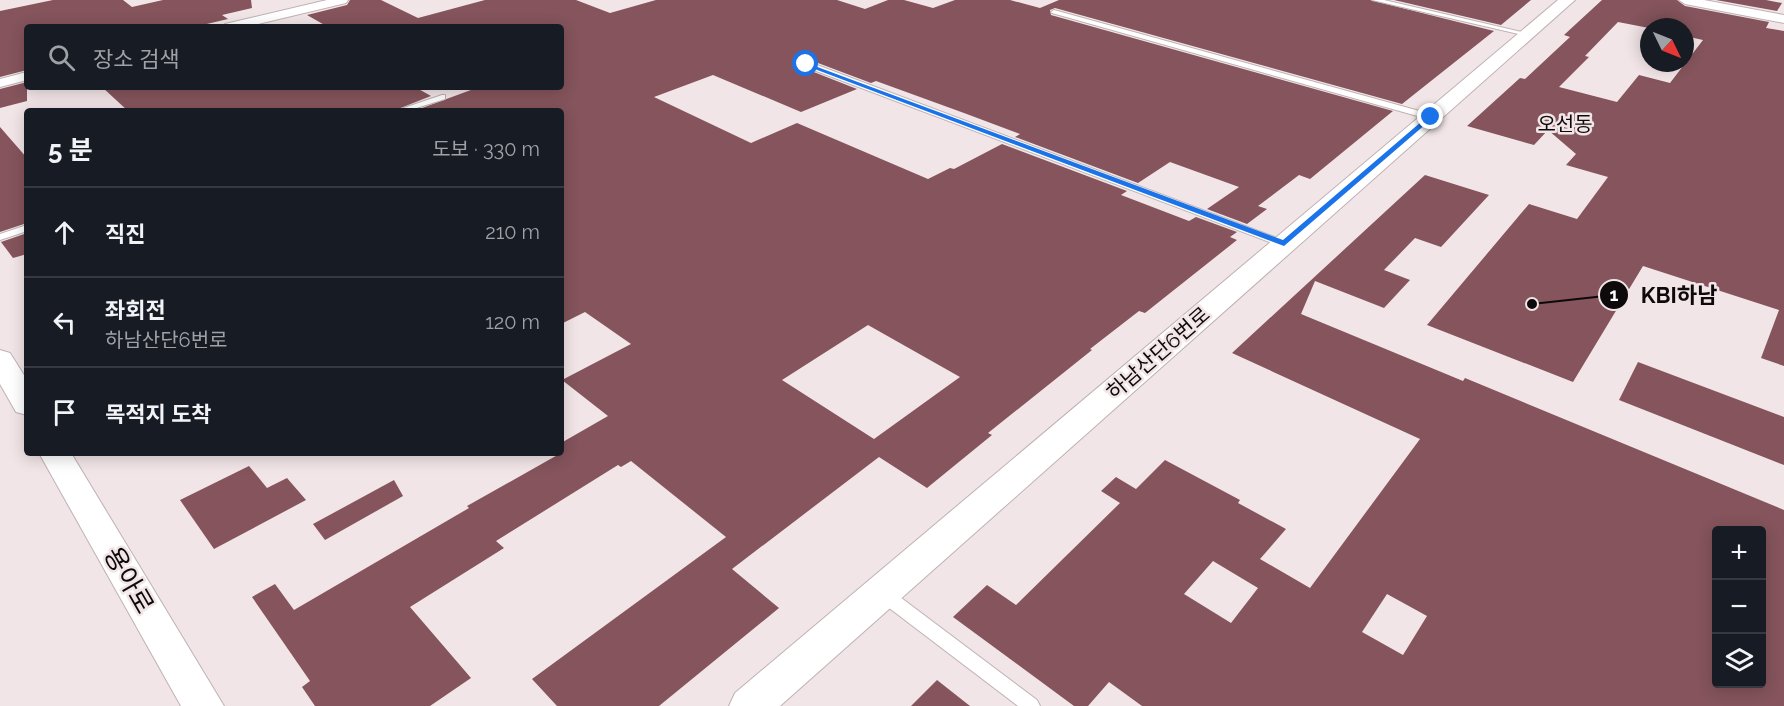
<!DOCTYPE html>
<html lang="ko">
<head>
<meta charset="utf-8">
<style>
	:root { --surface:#171b24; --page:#242831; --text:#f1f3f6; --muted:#9ea1a6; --line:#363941 }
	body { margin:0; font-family:Raleway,"Noto Sans KR",sans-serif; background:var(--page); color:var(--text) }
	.controls { position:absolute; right:18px; bottom:18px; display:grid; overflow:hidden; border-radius:6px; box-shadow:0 3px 15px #0003 }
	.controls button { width:54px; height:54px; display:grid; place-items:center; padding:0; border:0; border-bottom:2px solid var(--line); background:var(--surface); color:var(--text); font:30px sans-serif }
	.compass { position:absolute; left:1640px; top:18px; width:54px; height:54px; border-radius:50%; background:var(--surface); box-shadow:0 3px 15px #0003; rotate:133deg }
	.stop { position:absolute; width:18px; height:18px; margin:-14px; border:4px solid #1a73e8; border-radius:50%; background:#fff }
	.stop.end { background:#1a73e8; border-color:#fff; box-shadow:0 2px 6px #0008 }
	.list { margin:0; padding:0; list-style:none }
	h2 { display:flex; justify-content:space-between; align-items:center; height:78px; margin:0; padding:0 24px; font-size:26px }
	h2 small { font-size:20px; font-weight:400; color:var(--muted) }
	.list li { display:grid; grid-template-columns:39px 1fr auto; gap:18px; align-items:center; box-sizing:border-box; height:90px; padding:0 24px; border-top:2px solid var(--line) }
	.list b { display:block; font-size:22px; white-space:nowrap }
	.list p { margin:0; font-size:20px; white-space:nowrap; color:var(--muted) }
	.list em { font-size:20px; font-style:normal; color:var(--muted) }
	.icon { flex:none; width:33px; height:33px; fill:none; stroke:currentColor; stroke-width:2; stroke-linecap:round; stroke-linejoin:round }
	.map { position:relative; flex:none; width:1784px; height:706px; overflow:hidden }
	.search { position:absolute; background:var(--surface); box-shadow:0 3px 15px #0003; left:24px; top:24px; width:540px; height:66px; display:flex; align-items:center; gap:15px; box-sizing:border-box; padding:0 21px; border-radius:6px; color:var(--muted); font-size:22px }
	.panel { position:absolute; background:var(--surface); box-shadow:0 3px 15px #0003; left:24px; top:108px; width:540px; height:348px; border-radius:6px }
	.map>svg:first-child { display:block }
	.building { fill:#85545c; fill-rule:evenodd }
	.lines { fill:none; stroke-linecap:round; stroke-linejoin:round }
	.service-casing { stroke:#beb2b3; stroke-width:2 }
	.minor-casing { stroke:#beb2b3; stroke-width:2 }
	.tertiary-casing { stroke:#beb2b3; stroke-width:2 }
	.service { fill:#fff; fill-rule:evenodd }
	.minor { fill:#fff; fill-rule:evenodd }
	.tertiary { fill:#fff; fill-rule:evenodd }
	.route { fill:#1a73e8 }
	.labels { text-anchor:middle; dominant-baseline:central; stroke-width:5; stroke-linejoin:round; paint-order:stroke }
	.far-quarter-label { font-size:20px; fill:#0e0a0b; stroke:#f2e5e7 }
	.street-label { font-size:21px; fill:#0e0a0b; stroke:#f2e5e7 }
	.near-street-label { font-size:26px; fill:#0e0a0b; stroke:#f2e5e7 }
	.leader { fill:none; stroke:#0e0a0b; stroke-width:2 }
	.callout-dot { fill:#0e0a0b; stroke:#f2e5e7; stroke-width:2 }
	.mark-label { font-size:18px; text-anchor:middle; font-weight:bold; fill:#fff }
	.callout-label { font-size:22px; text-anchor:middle; font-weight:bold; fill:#0e0a0b; stroke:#f2e5e7; stroke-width:5; stroke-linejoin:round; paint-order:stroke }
</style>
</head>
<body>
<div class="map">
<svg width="1784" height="706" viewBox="0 0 1784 706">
	<rect width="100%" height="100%" fill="#f2e5e7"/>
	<g class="building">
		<polygon points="53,0 123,0 132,7 163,0 251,0 252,8 222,15 228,19 194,27 27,27 27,70 0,77 0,11"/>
		<path d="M 350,0 L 381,0 L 418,18 L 485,0 L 576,0 L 610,13 L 656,0 L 837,0 L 865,9 L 888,0 L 904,0 L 933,8 L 955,0 L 1010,0 L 1040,8 L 1059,0 L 1370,0 L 1494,31 L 1402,104 L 1055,8 L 1050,10 L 1051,15 L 1393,111 L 1310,179 L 1299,175 L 1258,206 L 1267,209 L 1247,224 L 1207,209 L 1239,187 L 1170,162 L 1138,183 L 1015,137 L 1020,134 L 964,113 L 876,81 L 871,83 L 810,60 L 801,60 L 801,67 L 857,89 L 801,112 L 713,75 L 654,97 L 751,143 L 797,123 L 928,179 L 950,168 L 954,169 L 1002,144 L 1127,191 L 1121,195 L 1189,221 L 1196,217 L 1237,232 L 1230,237 L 1237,240 L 1145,313 L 1139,311 L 1090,349 L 1092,350 L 988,433 L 992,435 L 927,488 L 879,457 L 732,569 L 779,608 L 659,706 L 557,706 L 532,679 L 726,537 L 631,461 L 621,467 L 618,465 L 496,541 L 504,548 L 410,607 L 471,678 L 430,706 L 315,706 L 302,687 L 310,681 L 252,597 L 275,584 L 294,610 L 469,508 L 467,506 L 561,453 L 561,443 L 608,416 L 562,380 L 631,344 L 585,312 L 561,324 L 561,111 L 414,111 L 479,87 L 561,87 L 561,27 L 328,27 L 307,15 L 347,5 ZM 868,325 L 960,377 L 874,439 L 782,380 Z"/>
		<polygon points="1394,0 1531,0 1501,25"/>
		<path d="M 1602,0 L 1677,0 L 1685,6 L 1769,22 L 1766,28 L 1784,31 L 1784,366 L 1761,358 L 1779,310 L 1643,266 L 1573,382 L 1427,325 L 1529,204 L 1577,219 L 1608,177 L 1566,165 L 1576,154 L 1548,130 L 1534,145 L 1467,126 L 1520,78 L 1525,79 L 1570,37 L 1564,35 ZM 1618,22 L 1649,28 L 1685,27 L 1685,36 L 1703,40 L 1670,83 L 1639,75 L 1617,102 L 1559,87 L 1589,57 L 1585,56 Z"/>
		<polygon points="1716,0 1766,0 1782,3 1777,11"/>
		<polygon points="27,82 27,101 0,108 0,89"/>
		<polygon points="102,87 415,87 431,96 393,111 128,111"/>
		<polygon points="0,127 27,158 27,223 0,232"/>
		<path d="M 1425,175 L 1489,195 L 1441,247 L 1415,238 L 1384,270 L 1410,280 L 1384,308 L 1315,281 L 1301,314 L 1463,381 L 1465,378 L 1784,510 L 1784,706 L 1142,706 L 1109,682 L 1088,706 L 1074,706 L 953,617 L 987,585 L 1016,605 L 1120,503 L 1101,491 L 1116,477 L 1136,489 L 1165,460 L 1240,500 L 1238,503 L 1286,529 L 1260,559 L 1310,588 L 1420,439 L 1232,353 ZM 1716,531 L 1761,531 L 1761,684 L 1716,684 ZM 1213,561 L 1258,588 L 1231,623 L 1184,594 ZM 1387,594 L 1427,616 L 1403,655 L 1362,632 Z"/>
		<polygon points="27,233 27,254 13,258 1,242"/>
		<polygon points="1638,362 1784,417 1784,465 1619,400"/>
		<polygon points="249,466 267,488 287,478 306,500 214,549 180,500"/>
		<polygon points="394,480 403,496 325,540 313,524"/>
		<polygon points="937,680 970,706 911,706"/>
	</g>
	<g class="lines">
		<g class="service-casing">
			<g id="service">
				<polygon points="1372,0 1384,0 1530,34 1527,36"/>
				<polygon points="1054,10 1434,115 1435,117 1428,119 1052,13 1051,12"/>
				<polygon points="803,62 809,62 1288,242 1289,244 1288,246 1280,246 803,66"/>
				<polygon points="442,95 445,95 445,99 407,111 395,111"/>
				<polygon points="27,225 27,231 0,240 0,234"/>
				<polygon points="882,587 888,588 1037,700 1040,706 1018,706 876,598 874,593 876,588"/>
			</g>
		</g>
		<g class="minor-casing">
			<g id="minor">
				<polygon points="327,0 348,0 346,3 246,27 224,27 225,24"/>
				<polygon points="1679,0 1704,0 1784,15 1784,23 1685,4"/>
				<polygon points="27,72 27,80 0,87 0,79"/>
			</g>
		</g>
		<g class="tertiary-casing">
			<g id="tertiary">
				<polygon points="1558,0 1575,0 780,706 729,706 735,693"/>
				<polygon points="0,350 10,353 27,380 27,415 16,412 0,384"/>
				<polygon points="39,453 71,453 224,706 181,706"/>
			</g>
		</g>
		<use href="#service" class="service"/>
		<use href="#minor" class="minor"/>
		<use href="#tertiary" class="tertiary"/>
	</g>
	<polygon class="route" points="804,62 1283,240 1428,116 1434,117 1284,246 804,65"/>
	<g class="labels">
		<g class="far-quarter-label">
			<text x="1565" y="124">오선동</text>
		</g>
		<g class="street-label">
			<text transform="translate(1158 353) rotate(-41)">하남산단6번로</text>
		</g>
		<g class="near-street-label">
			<text transform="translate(129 580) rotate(60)">용아로</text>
		</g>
	</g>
	<path class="leader" d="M1532 304L1614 295"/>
	<g class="callout-dot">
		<circle cx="1532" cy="304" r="6"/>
		<circle cx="1614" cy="295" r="15"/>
	</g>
	<g class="mark-label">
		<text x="1614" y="301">1</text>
	</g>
	<g class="callout-label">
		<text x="1679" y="303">KBI하남</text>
	</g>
</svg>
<div class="controls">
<button>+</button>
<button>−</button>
<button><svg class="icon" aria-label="layers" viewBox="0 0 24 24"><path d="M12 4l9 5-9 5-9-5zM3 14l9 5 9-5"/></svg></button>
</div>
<svg class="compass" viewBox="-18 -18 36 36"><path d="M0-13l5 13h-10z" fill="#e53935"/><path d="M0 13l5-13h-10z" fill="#9ea1a6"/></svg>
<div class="stop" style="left:806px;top:64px"></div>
<div class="stop end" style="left:1431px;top:117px"></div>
<div class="search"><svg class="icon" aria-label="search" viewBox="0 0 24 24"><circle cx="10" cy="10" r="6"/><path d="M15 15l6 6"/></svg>장소 검색</div>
<section class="panel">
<h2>5 분<small>도보 · 330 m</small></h2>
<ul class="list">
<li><svg class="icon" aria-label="ahead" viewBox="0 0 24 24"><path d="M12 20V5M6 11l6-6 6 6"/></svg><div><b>직진</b></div><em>210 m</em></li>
<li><svg class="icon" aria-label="left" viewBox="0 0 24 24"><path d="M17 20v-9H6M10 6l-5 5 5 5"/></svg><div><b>좌회전</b><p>하남산단6번로</p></div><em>120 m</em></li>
<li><svg class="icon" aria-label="arrive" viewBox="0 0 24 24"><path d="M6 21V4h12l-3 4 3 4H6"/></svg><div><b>목적지 도착</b></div></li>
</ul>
</section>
</div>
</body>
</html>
